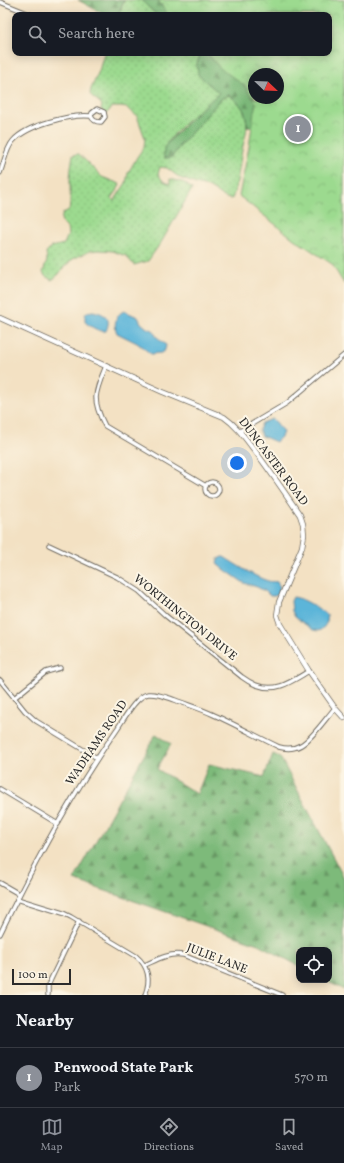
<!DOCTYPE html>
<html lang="en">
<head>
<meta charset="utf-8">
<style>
	:root { --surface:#171b24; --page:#242831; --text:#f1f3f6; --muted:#9ea1a6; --line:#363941; --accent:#8c9099 }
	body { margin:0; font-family:Vollkorn,serif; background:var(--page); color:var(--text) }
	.controls { position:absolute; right:12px; bottom:12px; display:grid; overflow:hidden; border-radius:8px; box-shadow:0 2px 10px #0003 }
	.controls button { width:36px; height:36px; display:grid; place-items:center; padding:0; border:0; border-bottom:1px solid var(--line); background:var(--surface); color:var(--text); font:20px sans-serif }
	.compass { position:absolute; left:248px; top:68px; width:36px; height:36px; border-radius:50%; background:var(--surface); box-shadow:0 2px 10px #0003; rotate:113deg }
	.scale { position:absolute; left:12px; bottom:10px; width:59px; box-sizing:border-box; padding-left:4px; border:2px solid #2b2b2b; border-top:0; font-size:11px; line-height:14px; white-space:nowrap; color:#2b2b2b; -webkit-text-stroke:3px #fcf5e5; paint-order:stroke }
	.you { position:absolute; left:237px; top:463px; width:14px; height:14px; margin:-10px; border:3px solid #fff; border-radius:50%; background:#1a73e8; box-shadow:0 0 0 6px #1a73e833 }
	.badge { display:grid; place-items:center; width:26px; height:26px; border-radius:50%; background:var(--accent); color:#fff; font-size:13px; font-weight:700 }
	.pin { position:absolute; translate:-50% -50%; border:2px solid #fff; box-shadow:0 1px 4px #0006 }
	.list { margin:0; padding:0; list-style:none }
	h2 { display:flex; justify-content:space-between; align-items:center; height:52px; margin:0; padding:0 16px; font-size:17px }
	h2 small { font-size:13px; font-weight:400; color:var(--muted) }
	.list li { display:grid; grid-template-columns:26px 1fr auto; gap:12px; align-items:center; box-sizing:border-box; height:60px; padding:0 16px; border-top:1px solid var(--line) }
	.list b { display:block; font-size:15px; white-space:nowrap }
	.list p { margin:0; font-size:13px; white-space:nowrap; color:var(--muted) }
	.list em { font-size:13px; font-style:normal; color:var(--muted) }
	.icon { flex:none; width:22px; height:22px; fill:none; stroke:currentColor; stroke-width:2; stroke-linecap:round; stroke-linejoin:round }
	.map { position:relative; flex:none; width:344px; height:995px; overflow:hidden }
	.search { position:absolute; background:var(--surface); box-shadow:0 2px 10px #0003; left:12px; right:12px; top:12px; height:44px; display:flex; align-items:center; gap:10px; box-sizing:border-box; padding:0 14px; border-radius:8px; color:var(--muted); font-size:15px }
	.sheet { height:112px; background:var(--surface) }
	nav { display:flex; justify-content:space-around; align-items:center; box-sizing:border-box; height:56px; border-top:1px solid var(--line); background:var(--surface); font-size:11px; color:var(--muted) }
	nav a { display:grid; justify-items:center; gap:2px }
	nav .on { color:var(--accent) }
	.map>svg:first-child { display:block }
	.grass { fill:url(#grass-dots); stroke:#64825d }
	.forest { fill:url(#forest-firs); stroke:#547252; fill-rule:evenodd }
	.park { fill:url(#park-crowns); stroke:#64825d; fill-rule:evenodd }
	.water { fill:#5cb5d9; stroke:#447082 }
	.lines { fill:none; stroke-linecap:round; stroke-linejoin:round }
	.minor-casing { stroke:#716b60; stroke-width:5.5 }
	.tertiary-casing { stroke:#716b60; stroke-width:6 }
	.minor { stroke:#fff; stroke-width:3.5 }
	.tertiary { stroke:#fff; stroke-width:4.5 }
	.labels { text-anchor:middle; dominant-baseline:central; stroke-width:4; stroke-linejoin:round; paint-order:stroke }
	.street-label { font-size:12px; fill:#2b2b2b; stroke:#fcf5e5 }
</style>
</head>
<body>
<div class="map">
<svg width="344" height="995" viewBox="0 0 344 995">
	<defs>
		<pattern id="grass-dots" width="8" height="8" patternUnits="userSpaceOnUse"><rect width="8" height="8" fill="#9cda8f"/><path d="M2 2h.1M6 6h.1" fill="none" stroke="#87bb7c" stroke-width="1.8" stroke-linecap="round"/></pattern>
		<pattern id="forest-firs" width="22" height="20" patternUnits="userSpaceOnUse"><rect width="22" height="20" fill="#7dba7a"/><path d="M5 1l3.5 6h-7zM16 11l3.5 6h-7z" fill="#679764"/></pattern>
		<pattern id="park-crowns" width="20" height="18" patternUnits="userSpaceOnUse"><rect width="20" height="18" fill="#9cda8f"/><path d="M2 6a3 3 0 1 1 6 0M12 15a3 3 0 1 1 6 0" fill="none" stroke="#87bb7c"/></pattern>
	</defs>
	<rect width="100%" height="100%" fill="#fcf5e5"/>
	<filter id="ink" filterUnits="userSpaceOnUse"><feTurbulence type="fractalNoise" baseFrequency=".025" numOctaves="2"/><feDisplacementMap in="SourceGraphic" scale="8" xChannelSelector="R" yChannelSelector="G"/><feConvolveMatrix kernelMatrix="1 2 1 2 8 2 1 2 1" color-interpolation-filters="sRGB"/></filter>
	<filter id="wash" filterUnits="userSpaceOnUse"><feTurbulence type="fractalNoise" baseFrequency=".012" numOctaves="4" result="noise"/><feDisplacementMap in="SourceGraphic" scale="16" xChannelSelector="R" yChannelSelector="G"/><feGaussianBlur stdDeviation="0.9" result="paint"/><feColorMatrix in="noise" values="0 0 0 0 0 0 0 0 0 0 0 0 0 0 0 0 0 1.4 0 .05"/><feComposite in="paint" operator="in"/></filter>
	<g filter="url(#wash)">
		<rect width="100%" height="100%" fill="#f3e1c3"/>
		<g class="grass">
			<polygon points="125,0 142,0 145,4 157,15 118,15"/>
			<path d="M 104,53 L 197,53 L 200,55 L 197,64 L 220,93 C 201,109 177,127 164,148 L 171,158 L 184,141 L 222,98 L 229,95 C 237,101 244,107 246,117 C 249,127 244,140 242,150 C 239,167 238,183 232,199 L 226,198 L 208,187 L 199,185 L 180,178 L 167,168 L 160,167 L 158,174 L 163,181 L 170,184 L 170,179 L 185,183 L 192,189 L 162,241 L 148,261 L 134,265 L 126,256 L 113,251 L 98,250 L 90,251 L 73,259 L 63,268 L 59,274 L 52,280 L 45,276 L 43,272 L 47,261 L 46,252 L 51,247 L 64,244 L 68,235 L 67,228 L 63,224 L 61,219 L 63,213 L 69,210 C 71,200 70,194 70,184 C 70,174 71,165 73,155 L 79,154 L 102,177 L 120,184 L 117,191 L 112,198 L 114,201 L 126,183 L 128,173 L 137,157 L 144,147 L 145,138 L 137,116 L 127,108 L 121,107 L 112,107 L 108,112 L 105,114 L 101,110 L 102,105 C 99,100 93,99 90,94 L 91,89 L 99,71 Z"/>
		</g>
		<g class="forest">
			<polygon points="78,0 124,0 118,15 105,15"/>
			<path d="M 142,0 L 344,0 L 344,156 L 259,131 L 247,126 C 246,110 242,105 229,95 L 222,98 L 184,141 L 171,158 L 164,158 L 164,148 L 166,145 C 183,126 200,109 219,93 L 198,75 L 197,64 L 200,55 L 197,53 L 329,53 L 329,15 L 157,15 L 145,4 ZM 254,74 L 278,74 L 278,98 L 254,98 Z"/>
			<polygon points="156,734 171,744 157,769 197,794 209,764 264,777 273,754 280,757 344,878 344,990 325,980 329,980 329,950 299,950 299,966 258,944 74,880"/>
		</g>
		<path class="park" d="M 158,0 L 344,0 L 344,284 L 332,264 L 294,239 L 239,196 L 249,147 L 254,112 L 256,103 L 245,86 L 220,68 L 207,53 L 329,53 L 329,15 L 168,15 ZM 254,74 L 278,74 L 278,98 L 254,98 Z"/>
		<g class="water">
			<path d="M 93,311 C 105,314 112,317 106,331 C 99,332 91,327 85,322 L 85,315 L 87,312 Z"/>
			<path d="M 124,311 L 138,317 L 141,323 L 147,328 L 153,330 L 156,336 L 166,345 L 165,350 L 161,353 L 151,354 L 137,343 L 117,333 C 113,325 116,314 124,311 Z"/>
			<polygon points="272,419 276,422 283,432 281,437 276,442 262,436 259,430 262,423"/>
			<path d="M 222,557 L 224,557 C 235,564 255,577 268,581 C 271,582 274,581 277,582 L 280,587 L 278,594 L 275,596 L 270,596 L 265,591 L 257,587 L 244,583 L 218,565 L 217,563 L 218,559 Z"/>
			<path d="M 293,597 C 303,598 319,608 327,615 C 329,621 324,629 318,631 L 313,630 L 295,617 L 292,611 L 291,601 Z"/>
		</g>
	</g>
	<g filter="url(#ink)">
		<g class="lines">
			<g class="minor-casing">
				<g id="minor">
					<polyline points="0,2 32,15"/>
					<path d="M 0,173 C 4,163 6,149 13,141 C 27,125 70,114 91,116 C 93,121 96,122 101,122 L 105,117 L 104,112 L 97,109 L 92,113 L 91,116"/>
					<path d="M 106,366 C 95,393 91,399 105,426 L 206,486"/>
					<polyline points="240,431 287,403 344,355"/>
					<circle cx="212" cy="489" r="7"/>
					<path d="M 49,545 L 117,577 L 139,591 L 166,616 L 242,677 C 246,680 251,683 256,685 C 277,693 292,681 309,671"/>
					<polyline points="0,680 25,711 36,721 97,758"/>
					<polyline points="14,698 46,672 60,668"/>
					<polyline points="0,789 58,824"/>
					<polyline points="0,883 19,894"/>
					<path d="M 17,899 L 63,913 L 71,917 L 136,956 C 148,966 151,980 145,995"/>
					<path d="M 0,934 C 34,863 72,794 117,729 C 124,719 136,696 148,694 C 157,693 166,697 175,700 C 188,705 202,709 214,715 C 236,725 258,737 279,747 C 286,749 294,749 301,745 C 312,739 326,718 335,708"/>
					<path d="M 145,965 C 158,959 168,953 183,955 L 282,995"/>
					<polyline points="48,995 48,986 51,979 79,921"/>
				</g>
			</g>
			<g class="tertiary-casing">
				<path id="tertiary" d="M 0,318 L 163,392 L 224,417 C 237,426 245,438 255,451 C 271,472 285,493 300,515 L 303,524 L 304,535 L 302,547 L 279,602 L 277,615 L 280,624 L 309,671 L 335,708 L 344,718"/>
			</g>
			<use href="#minor" class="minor"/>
			<use href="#tertiary" class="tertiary"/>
		</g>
	</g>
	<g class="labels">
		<g class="street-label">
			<text transform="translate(273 462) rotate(53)">DUNCASTER ROAD</text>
			<text transform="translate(185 618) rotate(39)">WORTHINGTON DRIVE</text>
			<text transform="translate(97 743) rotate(-56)">WADHAMS ROAD</text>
			<text transform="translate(217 959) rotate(21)">JULIE LANE</text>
		</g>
	</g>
</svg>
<div class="controls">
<button><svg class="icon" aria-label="locate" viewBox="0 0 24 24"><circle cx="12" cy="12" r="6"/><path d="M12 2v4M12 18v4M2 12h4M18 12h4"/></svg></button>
</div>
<svg class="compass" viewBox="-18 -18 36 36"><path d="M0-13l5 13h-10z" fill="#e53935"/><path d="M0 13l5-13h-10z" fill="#9ea1a6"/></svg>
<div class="scale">100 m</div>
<div class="you"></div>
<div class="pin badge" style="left:298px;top:129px">1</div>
<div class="search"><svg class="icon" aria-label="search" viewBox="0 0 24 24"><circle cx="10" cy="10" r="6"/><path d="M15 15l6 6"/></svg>Search here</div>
</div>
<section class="sheet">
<h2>Nearby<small></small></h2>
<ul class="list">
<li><span class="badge">1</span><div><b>Penwood State Park</b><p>Park</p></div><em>570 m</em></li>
</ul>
</section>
<nav>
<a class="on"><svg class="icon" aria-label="map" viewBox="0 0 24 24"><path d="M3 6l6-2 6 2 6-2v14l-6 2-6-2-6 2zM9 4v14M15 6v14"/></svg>Map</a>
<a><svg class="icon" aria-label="directions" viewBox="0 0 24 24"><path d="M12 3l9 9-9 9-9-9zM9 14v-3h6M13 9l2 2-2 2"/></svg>Directions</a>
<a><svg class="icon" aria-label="saved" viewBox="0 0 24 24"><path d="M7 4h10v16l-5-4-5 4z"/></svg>Saved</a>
</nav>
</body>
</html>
